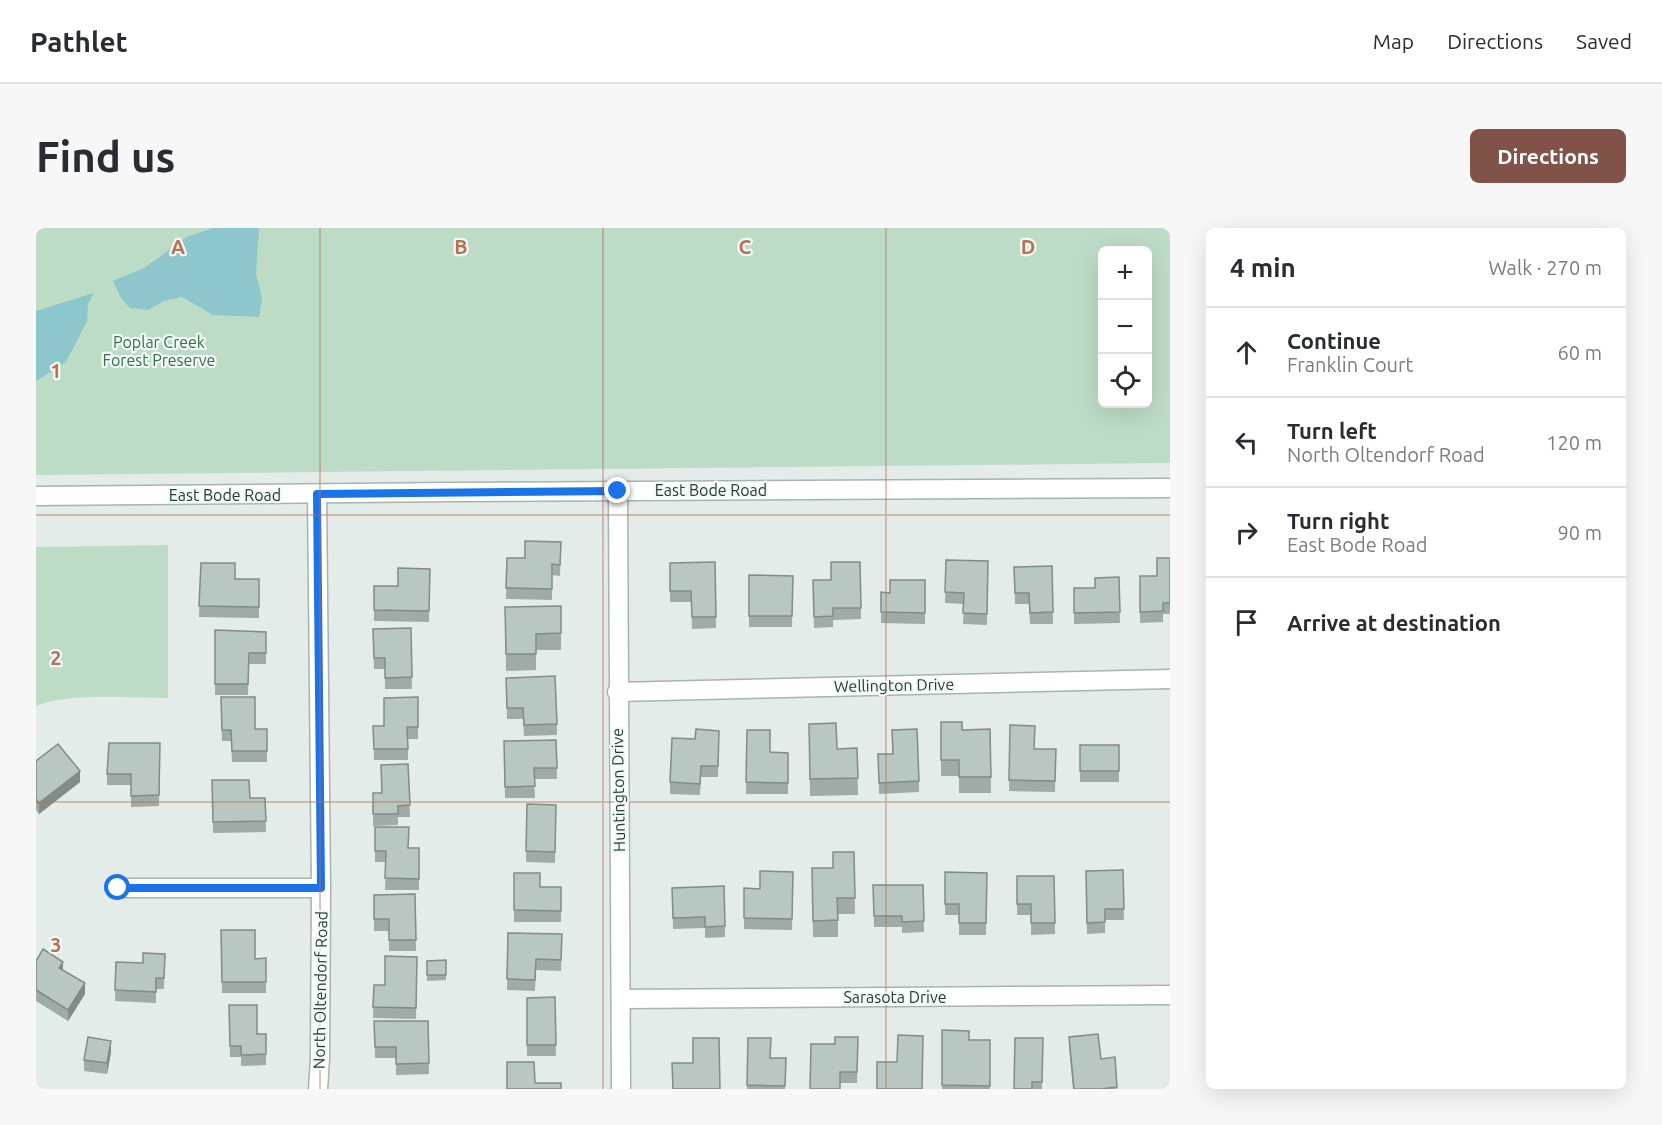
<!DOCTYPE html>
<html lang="en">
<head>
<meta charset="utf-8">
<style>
	:root { --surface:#fff; --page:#f7f7f7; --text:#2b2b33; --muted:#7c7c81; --line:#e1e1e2; --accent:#815248 }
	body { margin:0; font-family:Ubuntu,sans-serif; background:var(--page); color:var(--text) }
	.controls { position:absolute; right:18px; top:18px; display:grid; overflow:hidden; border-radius:9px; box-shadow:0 6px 24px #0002 }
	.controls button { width:54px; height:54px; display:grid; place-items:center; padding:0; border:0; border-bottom:2px solid var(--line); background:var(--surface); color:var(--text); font:30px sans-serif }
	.stop { position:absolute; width:18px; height:18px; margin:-14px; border:4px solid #1a73e8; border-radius:50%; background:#fff }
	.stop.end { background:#1a73e8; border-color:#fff; box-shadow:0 2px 6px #0008 }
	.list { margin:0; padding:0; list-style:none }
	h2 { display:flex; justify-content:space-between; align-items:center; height:78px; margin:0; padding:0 24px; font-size:26px }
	h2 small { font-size:20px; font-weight:400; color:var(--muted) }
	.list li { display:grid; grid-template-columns:39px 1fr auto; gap:18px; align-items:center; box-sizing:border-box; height:90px; padding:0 24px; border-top:2px solid var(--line) }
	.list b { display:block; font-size:22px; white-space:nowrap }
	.list p { margin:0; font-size:20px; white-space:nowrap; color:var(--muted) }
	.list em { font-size:20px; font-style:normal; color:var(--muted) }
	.icon { flex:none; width:33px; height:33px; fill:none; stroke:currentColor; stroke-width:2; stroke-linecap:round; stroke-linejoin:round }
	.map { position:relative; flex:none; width:1134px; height:861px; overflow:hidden; border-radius:9px }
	header { display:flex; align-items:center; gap:36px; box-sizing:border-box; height:84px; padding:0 30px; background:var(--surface); border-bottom:2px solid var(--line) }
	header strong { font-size:28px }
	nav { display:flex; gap:33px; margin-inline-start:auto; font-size:21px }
	.intro { display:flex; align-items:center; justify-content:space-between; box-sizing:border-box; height:144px; padding:0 36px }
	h1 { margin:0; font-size:42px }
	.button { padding:15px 27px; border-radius:9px; background:var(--accent); color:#fff; font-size:21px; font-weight:700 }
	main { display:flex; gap:36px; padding:0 36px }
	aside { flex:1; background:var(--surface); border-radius:9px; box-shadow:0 6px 24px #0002 }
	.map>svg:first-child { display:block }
	.green { fill:#bddcc5; fill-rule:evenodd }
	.water { fill:#8ec6ce }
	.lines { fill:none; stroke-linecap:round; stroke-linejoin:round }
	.minor-casing { stroke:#a6b4af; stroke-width:21 }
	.minor { stroke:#fff; stroke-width:18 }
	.wall { fill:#9eaba6 }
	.shaded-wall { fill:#818b87 }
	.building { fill:#b8c7c1; stroke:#818b87; stroke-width:1.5 }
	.route { stroke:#1a73e8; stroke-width:8 }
	.grid { fill:none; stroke:#b97057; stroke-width:1.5; stroke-opacity:0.55 }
	.labels { text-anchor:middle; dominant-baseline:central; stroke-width:4.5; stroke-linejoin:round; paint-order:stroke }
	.park-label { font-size:16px; fill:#307148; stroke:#f3f9f6 }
	.street-label { font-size:16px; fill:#243d35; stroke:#f3f9f6 }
	.grid-label { font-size:20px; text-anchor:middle; font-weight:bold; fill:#b97057; stroke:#f3f9f6; stroke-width:4.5; stroke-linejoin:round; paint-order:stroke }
</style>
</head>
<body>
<header>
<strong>Pathlet</strong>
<nav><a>Map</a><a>Directions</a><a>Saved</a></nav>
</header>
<div class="intro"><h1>Find us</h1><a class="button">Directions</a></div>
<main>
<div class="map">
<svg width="1134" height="861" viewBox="0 0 1134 861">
	<rect width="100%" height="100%" fill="#e3ece8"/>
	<g class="green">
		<path d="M 0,0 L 1134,0 L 1134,235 L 0,247 ZM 1066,22 L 1112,22 L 1112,176 L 1066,176 Z"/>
		<path d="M 132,317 L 132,470 C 95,470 33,464 0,478 L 0,319 Z"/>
	</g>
	<g class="water">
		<polygon points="177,0 223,0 220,46 226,70 223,89 177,87 146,69 128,73 112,82 94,80 85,70 77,53 108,40 151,9"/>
		<polygon points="58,65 52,76 51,93 30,134 0,153 0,83"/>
	</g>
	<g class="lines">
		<g class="minor-casing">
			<g id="minor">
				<polyline points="582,263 585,861"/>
				<polyline points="281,266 285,660 284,831 282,861"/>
				<polyline points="0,268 415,264 1134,260"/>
				<polyline points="581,464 1134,451"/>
				<polyline points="82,660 285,660"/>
				<polyline points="585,771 1134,767"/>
			</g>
		</g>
		<use href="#minor" class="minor"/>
	</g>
	<g class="wall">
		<polygon points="525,314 524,348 516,347 516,372 470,371 471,330 489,330"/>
		<polygon points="1134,330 1134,386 1127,386 1127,394 1104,395 1104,348 1121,348"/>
		<polygon points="910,332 952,333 951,397 927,396 928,376 909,375"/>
		<polygon points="679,334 680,400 656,401 655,374 634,374 634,335"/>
		<polygon points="824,334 825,391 797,392 797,399 778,400 777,352 795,352"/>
		<polygon points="165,335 199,351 223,351 223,390 163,389"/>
		<polygon points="1016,338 1017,396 994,396 993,376 979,376 978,339"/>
		<polygon points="394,341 393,394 338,393 338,358 362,358"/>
		<polygon points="713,347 757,348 756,399 713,399"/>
		<polygon points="1083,349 1084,395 1038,396 1038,360 1059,360"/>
		<polygon points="889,352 889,396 845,395 845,364 854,365"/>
		<polygon points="525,378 525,422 500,422 500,442 470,443 469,379"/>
		<polygon points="375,400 376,461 349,461 349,441 338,441 337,401"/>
		<polygon points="179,402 230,404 230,436 213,436 212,467 179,467"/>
		<polygon points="470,450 521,496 521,507 488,508 487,491 471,491"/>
		<polygon points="185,469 219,501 231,501 231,534 196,534 195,513 186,513"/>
		<polygon points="382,469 382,511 372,511 372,532 338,532 337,498 348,498"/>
		<polygon points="905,494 926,502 954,501 955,565 923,565 923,548 905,548"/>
		<polygon points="974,497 998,521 1020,521 1019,564 973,563"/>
		<polygon points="711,502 734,524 752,525 752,566 710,566"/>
		<polygon points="856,502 883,553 883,564 843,566 842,526 856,526"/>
		<polygon points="520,512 521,551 498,551 499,570 469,570 468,513"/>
		<polygon points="773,512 801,521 821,520 822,567 774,568"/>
		<polygon points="683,514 682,549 665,549 664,567 634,566 634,554"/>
		<polygon points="124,515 123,578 95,579 95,557 71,557 71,546"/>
		<rect x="1044" y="517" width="39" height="37"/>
		<polygon points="0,533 44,554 3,586 0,582"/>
		<polygon points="372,536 374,589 362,589 362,597 337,598 337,565 346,565"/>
		<polygon points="176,552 214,570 229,570 230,604 177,605"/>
		<polygon points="491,576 520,577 519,635 490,634"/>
		<polygon points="339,599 373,620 383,620 383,662 349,662 350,634 339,634"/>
		<polygon points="818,624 819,686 802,686 802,709 777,709 776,640 797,640"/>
		<polygon points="1087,642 1088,692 1069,692 1069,705 1051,706 1050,643"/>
		<polygon points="757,644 756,702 708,701 708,660 724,661"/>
		<polygon points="909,644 951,645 950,707 923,707 923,687 909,687"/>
		<polygon points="478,645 504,659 525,659 525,694 478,694"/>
		<polygon points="981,648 1018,648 1019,706 995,707 995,687 981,687"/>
		<polygon points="837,657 887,657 888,704 866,705 866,699 838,699"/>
		<polygon points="688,658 689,709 669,710 669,700 637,701 636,660"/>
		<polygon points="379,666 380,723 353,723 353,703 338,703 338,667"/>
		<polygon points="185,702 219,731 230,730 230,765 186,765"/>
		<polygon points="472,705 526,706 525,743 500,742 499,763 471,762"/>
		<polygon points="129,726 128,761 120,761 120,775 79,773 80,734 107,735"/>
		<polygon points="381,729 380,791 337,790 338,757 349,757"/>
		<polygon points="410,732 410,752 391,753 391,733"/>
		<polygon points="0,733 27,742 49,766 32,793 0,773"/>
		<polygon points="519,769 520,828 491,828 491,770"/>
		<polygon points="193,777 221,806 230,806 230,837 205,838 205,829 194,829"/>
		<polygon points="338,793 392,793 393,846 360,847 360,830 339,830"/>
		<polygon points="906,802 933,812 954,812 954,861 906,861"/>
		<polygon points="822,809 821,855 804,855 799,816"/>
		<polygon points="1033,809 1065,831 1079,829 1081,861 1037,861 1033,820"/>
		<polygon points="712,810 735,830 750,830 749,861 711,861"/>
		<polygon points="1007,810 1006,861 978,861"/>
		<polygon points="75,824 71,846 48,843 48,832"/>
	</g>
	<g class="shaded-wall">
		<polygon points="44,543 44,554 3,586 3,575"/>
		<polygon points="27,734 27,745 23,740"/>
		<polygon points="49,755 49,766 32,793 32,782"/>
		<polygon points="75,813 75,824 71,846 71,835"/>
	</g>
	<g class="building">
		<polygon points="489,313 525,314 524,337 516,336 516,361 470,360 471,330 489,330"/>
		<polygon points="1121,330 1134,330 1134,375 1127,375 1127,383 1104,384 1104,348 1121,348"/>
		<polygon points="910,332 952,333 951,386 927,385 928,365 909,364"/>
		<polygon points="679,334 680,389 656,389 655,363 634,363 634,335"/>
		<polygon points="795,334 824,334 825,380 797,380 797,388 778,389 777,352 795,352"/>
		<polygon points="165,335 199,335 199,351 223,351 223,379 163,378"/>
		<polygon points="1016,338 1017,384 994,385 993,365 979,365 978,339"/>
		<polygon points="362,340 394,341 393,383 338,382 338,358 362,358"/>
		<polygon points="713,347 757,348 756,388 713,388"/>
		<polygon points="1083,349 1084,384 1038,385 1038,360 1059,360 1059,350"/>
		<polygon points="854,352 889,352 889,385 845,384 845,364 854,365"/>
		<polygon points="525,378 525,405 500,406 500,426 470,426 469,379"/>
		<polygon points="375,400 376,449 349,450 349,430 338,430 337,401"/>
		<polygon points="179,402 230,404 230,425 213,425 212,456 179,456"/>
		<polygon points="519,448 521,496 488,497 487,480 471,480 470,450"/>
		<polygon points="185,469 219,469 219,501 231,501 231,523 196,523 195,502 186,502"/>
		<polygon points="382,469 382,499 371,499 372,521 338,521 337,498 348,498 348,470"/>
		<polygon points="905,494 926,494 926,502 954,501 955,549 923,549 923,532 905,532"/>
		<polygon points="800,495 801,521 821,520 822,550 774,551 773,496"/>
		<polygon points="974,497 999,498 998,521 1020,521 1019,553 973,552"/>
		<polygon points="660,501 683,503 682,538 665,538 664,556 634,554 636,510 659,511"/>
		<polygon points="881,501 883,553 843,555 842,526 857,526 856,502"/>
		<polygon points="711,502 734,502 734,524 752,525 752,555 710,554"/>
		<polygon points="520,512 521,540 498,540 499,558 469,559 468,513"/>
		<polygon points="73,515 124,515 123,567 95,568 95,546 71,546"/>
		<polygon points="22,516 44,543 3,575 0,571 0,533"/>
		<rect x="1044" y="517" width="39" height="26"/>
		<polygon points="372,536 374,577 362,578 362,586 337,586 337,565 346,565 345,537"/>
		<polygon points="176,552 213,552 214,570 229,570 230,593 177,594"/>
		<polygon points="491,576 520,577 519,624 490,623"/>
		<polygon points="339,599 373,599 372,620 383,620 383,651 349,650 350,623 339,623"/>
		<polygon points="797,624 818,624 819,670 801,670 802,692 777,693 776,640 797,640"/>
		<polygon points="1087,642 1088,681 1069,681 1069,694 1051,695 1050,643"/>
		<polygon points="724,643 757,644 756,691 708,690 708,660 724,661"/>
		<polygon points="909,644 951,645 950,695 923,695 923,676 909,676"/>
		<polygon points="478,645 504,645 504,659 525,659 525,683 478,682"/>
		<polygon points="981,648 1018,648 1019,695 995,695 995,676 981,676"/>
		<polygon points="837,657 887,657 888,693 866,694 866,688 838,688"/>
		<polygon points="688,658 689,698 669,699 669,689 637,690 636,660"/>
		<polygon points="379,666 380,712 353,712 353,691 338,691 338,667"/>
		<polygon points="185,702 219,702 219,731 230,730 230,754 186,754"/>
		<polygon points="472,705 526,706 525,732 500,731 499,752 471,751"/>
		<polygon points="7,721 27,734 23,740 49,755 32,782 0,762 0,733"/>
		<polygon points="107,725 129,726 128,750 120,750 120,764 79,762 80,734 107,735"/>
		<polygon points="349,728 381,729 380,780 337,779 338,757 349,757"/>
		<polygon points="410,732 410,747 391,747 391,733"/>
		<polygon points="519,769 520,817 491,817 491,770"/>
		<polygon points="193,777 221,777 221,806 230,806 230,826 205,827 205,818 194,818"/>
		<polygon points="338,793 392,793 393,835 360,836 360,819 339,819"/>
		<polygon points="906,802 933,803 933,812 954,812 954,858 906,857"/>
		<polygon points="1062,806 1065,831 1079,829 1081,859 1064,861 1038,861 1033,809"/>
		<polygon points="862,807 887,808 886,861 841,861 841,834 861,834"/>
		<polygon points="52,809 75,813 71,835 48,832"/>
		<polygon points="799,809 822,809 821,844 804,844 804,861 774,861 775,816 799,816"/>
		<polygon points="657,810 683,810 684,861 637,861 636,835 657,835"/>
		<polygon points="712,810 735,810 734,830 750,830 749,858 711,857"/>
		<polygon points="979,810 1007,810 1006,854 996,854 996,861 978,861"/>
		<polygon points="471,834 498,834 499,855 525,855 525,861 471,861"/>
	</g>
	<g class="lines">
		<polyline class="route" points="82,660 285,660 281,266 582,263"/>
	</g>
	<path class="grid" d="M 284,0 L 284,861M 567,0 L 567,861M 850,0 L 850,861M 0,287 L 1134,287M 0,574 L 1134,574"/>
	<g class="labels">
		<g class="park-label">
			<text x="123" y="114">Poplar Creek<tspan x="123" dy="18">Forest Preserve</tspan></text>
		</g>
		<g class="street-label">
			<text x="675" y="262">East Bode Road</text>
			<text x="189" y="267">East Bode Road</text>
			<text transform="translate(858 457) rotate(-1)">Wellington Drive</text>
			<text transform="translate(582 562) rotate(-91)">Huntington Drive</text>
			<text transform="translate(284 762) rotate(-89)">North Oltendorf Road</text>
			<text x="859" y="769">Sarasota Drive</text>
		</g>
	</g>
	<g class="grid-label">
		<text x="142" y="26">A</text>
		<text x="425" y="26">B</text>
		<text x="709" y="26">C</text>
		<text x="992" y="26">D</text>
		<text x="20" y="150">1</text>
		<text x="20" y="437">2</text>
		<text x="20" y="724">3</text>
	</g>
</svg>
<div class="controls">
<button>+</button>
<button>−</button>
<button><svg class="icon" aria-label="locate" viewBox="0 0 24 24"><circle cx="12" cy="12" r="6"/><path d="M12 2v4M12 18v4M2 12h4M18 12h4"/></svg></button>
</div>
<div class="stop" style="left:82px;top:660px"></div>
<div class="stop end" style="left:582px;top:263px"></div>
</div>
<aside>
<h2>4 min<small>Walk · 270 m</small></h2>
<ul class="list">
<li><svg class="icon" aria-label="ahead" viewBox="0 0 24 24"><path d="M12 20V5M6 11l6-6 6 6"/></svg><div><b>Continue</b><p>Franklin Court</p></div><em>60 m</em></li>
<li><svg class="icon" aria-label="left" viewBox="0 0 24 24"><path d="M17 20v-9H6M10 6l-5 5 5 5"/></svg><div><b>Turn left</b><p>North Oltendorf Road</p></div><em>120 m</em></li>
<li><svg class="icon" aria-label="right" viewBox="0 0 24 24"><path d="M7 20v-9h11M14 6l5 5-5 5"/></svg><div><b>Turn right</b><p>East Bode Road</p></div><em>90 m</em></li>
<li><svg class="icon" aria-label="arrive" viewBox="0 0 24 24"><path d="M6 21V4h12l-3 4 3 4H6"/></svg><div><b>Arrive at destination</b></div></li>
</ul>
</aside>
</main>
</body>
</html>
